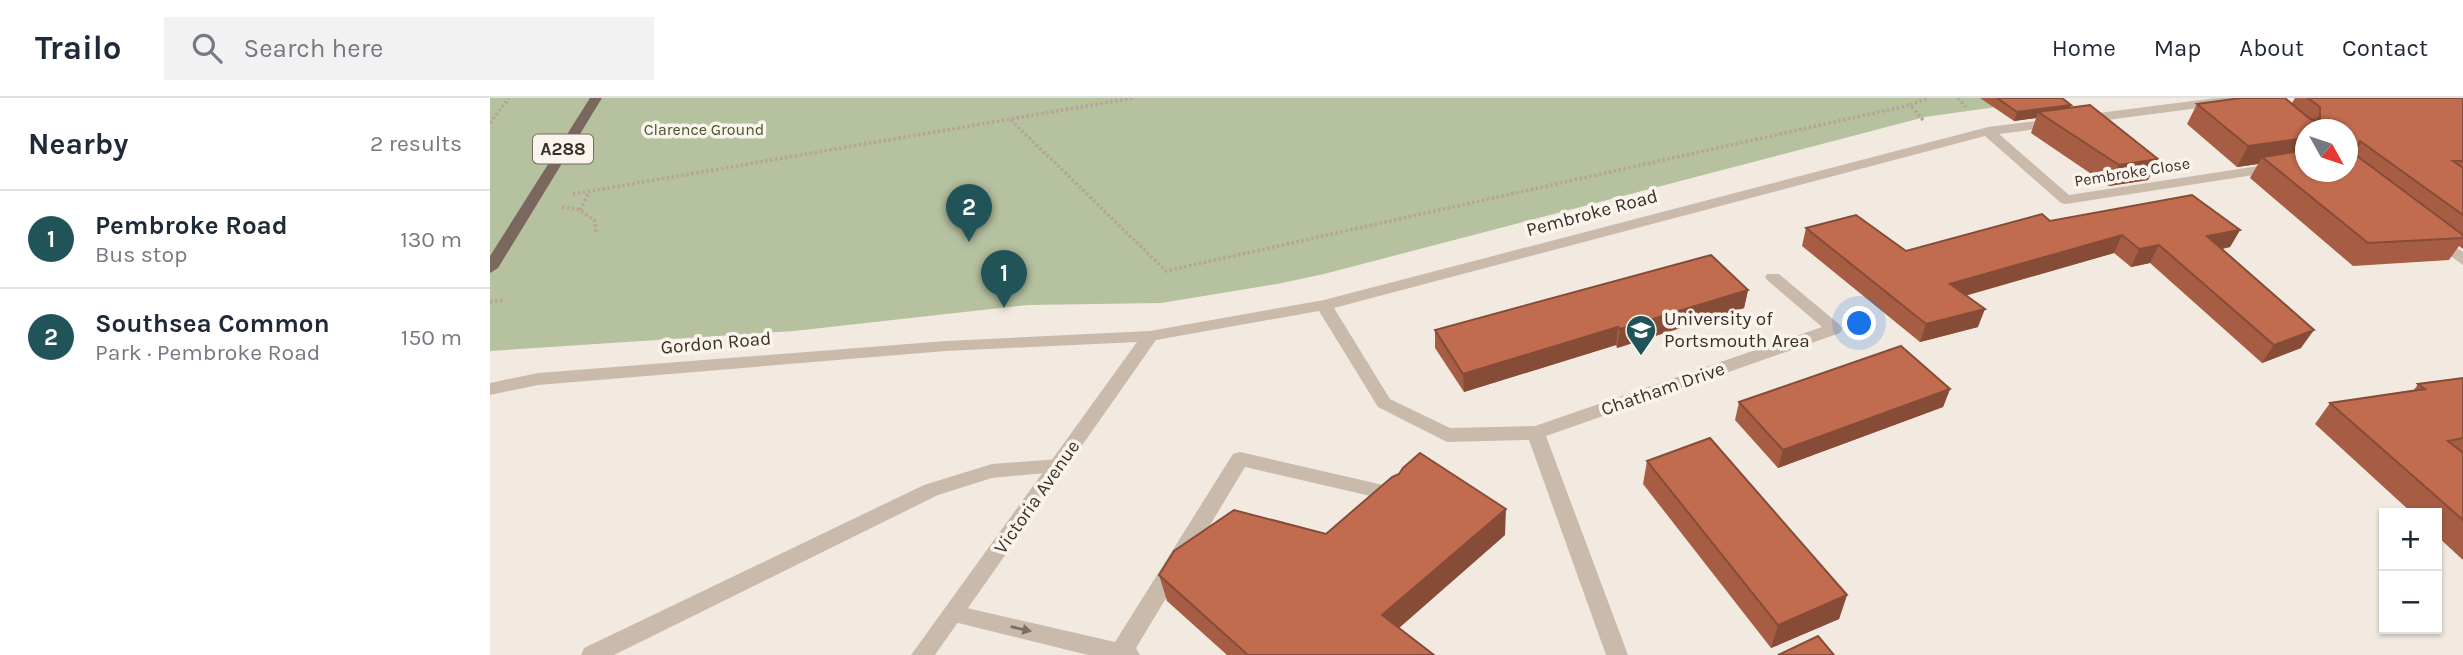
<!DOCTYPE html>
<html lang="en">
<head>
<meta charset="utf-8">
<style>
	:root { --surface:#fff; --page:#f2f2f3; --text:#1f2937; --muted:#747a83; --line:#e0e1e3; --accent:#215459 }
	body { margin:0; font-family:Karla,sans-serif; background:var(--page); color:var(--text) }
	.controls { position:absolute; right:21px; bottom:21px; display:grid; overflow:hidden; border-radius:0px; box-shadow:0 2px 5px #0004 }
	.controls button { width:63px; height:63px; display:grid; place-items:center; padding:0; border:0; border-bottom:2px solid var(--line); background:var(--surface); color:var(--text); font:35px sans-serif }
	.compass { position:absolute; left:1805px; top:21px; width:63px; height:63px; border-radius:50%; background:var(--surface); box-shadow:0 2px 5px #0004; rotate:130deg }
	.you { position:absolute; left:1370px; top:226px; width:24px; height:24px; margin:-18px; border:5px solid #fff; border-radius:50%; background:#1a73e8; box-shadow:0 0 0 10px #1a73e833 }
	.badge { display:grid; place-items:center; width:46px; height:46px; border-radius:50%; background:var(--accent); color:#fff; font-size:23px; font-weight:700 }
	.pin { position:absolute; translate:-50% -58px; filter:drop-shadow(0 2px 4px #0008) }
	.pin::after { content:''; position:absolute; top:37px; width:24px; height:21px; background:inherit; clip-path:polygon(0 0,100% 0,50% 100%) }
	.list { margin:0; padding:0; list-style:none }
	h2 { display:flex; justify-content:space-between; align-items:center; height:91px; margin:0; padding:0 28px; font-size:30px }
	h2 small { font-size:23px; font-weight:400; color:var(--muted) }
	.list li { display:grid; grid-template-columns:46px 1fr auto; gap:21px; align-items:center; box-sizing:border-box; height:98px; padding:0 28px; border-top:2px solid var(--line) }
	.list b { display:block; font-size:26px; white-space:nowrap }
	.list p { margin:0; font-size:23px; white-space:nowrap; color:var(--muted) }
	.list em { font-size:23px; font-style:normal; color:var(--muted) }
	.icon { flex:none; width:38px; height:38px; fill:none; stroke:currentColor; stroke-width:2; stroke-linecap:round; stroke-linejoin:round }
	.map { position:relative; flex:none; width:1973px; height:557px; overflow:hidden }
	header { display:flex; align-items:center; gap:42px; box-sizing:border-box; height:98px; padding:0 35px; background:var(--surface); border-bottom:2px solid var(--line) }
	header strong { font-size:33px }
	nav { display:flex; gap:38px; margin-inline-start:auto; font-size:24px }
	.search { width:490px; height:63px; background:var(--page); display:flex; align-items:center; gap:18px; box-sizing:border-box; padding:0 24px; border-radius:0px; color:var(--muted); font-size:26px }
	main { display:flex }
	aside { flex:1; background:var(--surface) }
	.map>svg:first-child { display:block }
	.green { fill:#b6c1a0 }
	.lines { fill:none; stroke-linecap:round; stroke-linejoin:round }
	.path { stroke:#b6a496; stroke-width:3.5; stroke-dasharray:2.5 2.5; stroke-linecap:butt }
	.lane { fill:#cabaac; fill-rule:evenodd }
	.street { fill:#cabaac; fill-rule:evenodd }
	.primary { fill:#7a675d; fill-rule:evenodd }
	.wall { fill:#a65d44; fill-rule:evenodd }
	.shaded-wall { fill:#874c37 }
	.building { fill:#c16c4f; stroke:#874c37; stroke-width:2 }
	.oneway { fill:#7a6e65 }
	.labels { text-anchor:middle; dominant-baseline:central; stroke-width:7; stroke-linejoin:round; paint-order:stroke }
	.far-park-label { font-size:16px; fill:#47562f; stroke:#faf4ed }
	.far-street-label { font-size:16px; fill:#392f2b; stroke:#faf4ed }
	.shield { fill:#faf4ed; stroke:#736a65; stroke-width:2 }
	.shield-label { font-size:18px; font-weight:bold; fill:#392f2b }
	.street-label { font-size:19px; fill:#392f2b; stroke:#faf4ed }
	.poi-label { font-size:19px; fill:#392f2b; stroke:#faf4ed; text-anchor:start }
</style>
</head>
<body>
<header>
<strong>Trailo</strong>
<div class="search"><svg class="icon" aria-label="search" viewBox="0 0 24 24"><circle cx="10" cy="10" r="6"/><path d="M15 15l6 6"/></svg>Search here</div>
<nav><a>Home</a><a>Map</a><a>About</a><a>Contact</a></nav>
</header>
<main>
<aside>
<h2>Nearby<small>2 results</small></h2>
<ul class="list">
<li><span class="badge">1</span><div><b>Pembroke Road</b><p>Bus stop</p></div><em>130 m</em></li>
<li><span class="badge">2</span><div><b>Southsea Common</b><p>Park · Pembroke Road</p></div><em>150 m</em></li>
</ul>
</aside>
<div class="map">
<svg width="1973" height="557" viewBox="0 0 1973 557">
	<rect width="100%" height="100%" fill="#f2eae0"/>
	<polygon class="green" points="0,0 1570,0 1435,19 834,176 787,186 671,205 538,207 304,233 0,253"/>
	<g class="lines">
		<g class="path">
			<polyline points="1468,0 1476,9"/>
			<polyline points="521,22 676,173 1420,7"/>
			<polyline points="1433,22 1420,7 1438,0"/>
			<polyline points="0,25 19,0"/>
			<polyline points="83,96 643,0"/>
			<polyline points="72,109 90,112 105,123 106,135"/>
			<polyline points="90,112 99,94"/>
			<polyline points="0,204 15,202"/>
		</g>
		<g class="lane">
			<polygon points="750,354 902,389 909,391 912,396 909,401 902,403 755,369 646,550 650,557 598,557 456,522 453,516 456,510 464,507 625,544 743,356"/>
			<polygon points="569,361 576,363 579,368 576,373 502,380 448,397 124,557 91,557 94,550 434,387 502,366"/>
		</g>
		<g class="street">
			<polygon points="1726,0 1761,0 1755,4 1509,36 1579,97 1815,61 1815,69 1576,106 1571,105 1495,38 844,210 900,301 960,330 1045,328 1332,229 1277,182 1275,179 1277,176 1289,176 1350,227 1352,231 1350,235 1056,338 1138,557 1116,557 1039,342 957,344 888,309 829,213 666,242 445,557 421,557 647,244 456,253 48,287 0,297 0,285 48,275 456,243 660,233 834,202 1498,29"/>
			<polygon points="1945,135 1973,154 1973,167 1940,143 1937,140 1940,137"/>
		</g>
		<polygon class="primary" points="100,0 112,0 8,170 0,175 0,158"/>
	</g>
	<g class="wall">
		<polygon points="1490,0 1572,0 1581,7 1580,10 1668,61 1658,82 1619,88 1541,35 1546,20 1524,23"/>
		<path d="M 1805,0 L 1973,0 L 1973,151 L 1969,148 L 1959,162 L 1863,168 L 1760,80 L 1768,66 L 1747,69 L 1697,26 L 1707,6 L 1802,5 ZM 1816,32 L 1858,32 L 1816,74 Z"/>
		<polygon points="1560,123 1750,132 1740,149 1732,151 1811,250 1772,265 1660,165 1641,169 1624,155 1476,197 1488,229 1430,244 1312,148 1316,130 1416,153"/>
		<polygon points="1258,192 1254,210 1127,250 1126,247 974,294 945,250 945,232"/>
		<polygon points="1973,280 1973,462 1947,438 1947,415 1922,415 1825,326 1840,305 1924,292 1928,286"/>
		<polygon points="1460,291 1453,309 1288,370 1245,322 1249,304"/>
		<polygon points="1157,363 1357,497 1349,521 1281,550 1153,386"/>
		<polygon points="1015,437 909,530 944,557 737,557 677,503 669,477"/>
	</g>
	<g class="shaded-wall">
		<polygon points="1581,7 1577,16 1548,14 1546,20 1524,23 1527,14"/>
		<polygon points="1816,40 1816,59 1772,59 1768,66 1747,69 1758,48"/>
		<polygon points="1668,61 1658,82 1619,88 1629,67"/>
		<polygon points="1750,132 1740,149 1707,156 1717,138"/>
		<polygon points="1632,137 1624,155 1454,204 1460,186"/>
		<polygon points="1669,147 1660,165 1641,169 1649,151"/>
		<polygon points="1258,192 1254,210 1127,250 1130,231"/>
		<polygon points="1495,211 1488,229 1430,244 1436,226"/>
		<polygon points="1128,229 1126,247 974,294 973,276"/>
		<polygon points="1824,232 1811,250 1772,265 1784,247"/>
		<polygon points="1460,291 1453,309 1288,370 1293,352"/>
		<polygon points="1016,411 1015,437 895,542 892,517"/>
		<polygon points="1357,497 1349,521 1281,550 1288,527"/>
	</g>
	<g class="building">
		<polygon points="1507,0 1572,0 1581,7 1527,14"/>
		<polygon points="1751,0 1795,0 1820,21 1826,23 1830,20 1830,9 1818,0 1973,0 1973,63 1963,63 1973,70 1973,117 1870,43 1867,50 1863,51 1863,55 1973,137 1973,140 1878,145 1772,59 1816,52 1816,74 1858,74 1858,32 1816,32 1816,40 1758,48 1707,6"/>
		<polygon points="1600,7 1668,61 1629,67 1548,14"/>
		<polygon points="1702,97 1750,132 1717,138 1824,232 1784,247 1669,147 1649,151 1632,137 1460,186 1495,211 1436,226 1316,130 1366,117 1416,153 1552,116 1560,123"/>
		<polygon points="1221,157 1258,192 1130,231 1128,229 973,276 945,232"/>
		<polygon points="1411,248 1460,291 1293,352 1249,304"/>
		<polygon points="1973,280 1973,340 1958,343 1973,355 1973,422 1840,305 1935,291 1928,286"/>
		<polygon points="1220,340 1357,497 1288,527 1157,363"/>
		<polygon points="930,355 1016,411 892,517 944,557 758,557 669,477 684,453 744,412 836,436 902,379 909,376 913,370"/>
		<polygon points="1328,538 1344,557 1288,557"/>
	</g>
	<defs><path id="oneway-solid" d="M-6-.8H1V-3.2L6.5 0L1 3.2V.8H-6Z" transform="scale(1.75)"/></defs>
	<use class="oneway" href="#oneway-solid" transform="translate(531 531) rotate(13)"/>
	<defs>
		<g id="university-pin" transform="scale(1.575)"><path d="M0 17L-7.5 6A9.5 9.5 0 1 1 7.5 6Z" fill="#215459" stroke="#faf4ed"/><path d="M0-5L7-2L0 1L-7-2ZM-4 1L0 2.5L4 1V4Q0 6-4 4Z" fill="#fff"/></g>
	</defs>
	<g fill-rule="evenodd">
		<use href="#university-pin" x="1151" y="232"/>
	</g>
	<g class="labels">
		<g class="far-park-label">
			<text x="214" y="31">Clarence Ground</text>
		</g>
		<g class="far-street-label">
			<text transform="translate(1642 74) rotate(-9)">Pembroke Close</text>
		</g>
		<rect class="shield" x="43" y="36.5" width="60" height="29" rx="5"/>
		<g class="shield-label">
			<text x="73" y="51">A288</text>
		</g>
		<g class="street-label">
			<text transform="translate(1102 115) rotate(-15)">Pembroke Road</text>
			<text transform="translate(226 245) rotate(-5)">Gordon Road</text>
			<text transform="translate(1173 291) rotate(-19)">Chatham Drive</text>
			<text transform="translate(547 399) rotate(-55)">Victoria Avenue</text>
		</g>
		<g class="poi-label">
			<text x="1174" y="221">University of<tspan x="1174" dy="22">Portsmouth Area</tspan></text>
		</g>
	</g>
</svg>
<div class="controls">
<button>+</button>
<button>−</button>
</div>
<svg class="compass" viewBox="-18 -18 36 36"><path d="M0-13l5 13h-10z" fill="#e53935"/><path d="M0 13l5-13h-10z" fill="#747a83"/></svg>
<div class="you"></div>
<div class="pin badge" style="left:514px;top:210px">1</div>
<div class="pin badge" style="left:479px;top:144px">2</div>
</div>
</main>
</body>
</html>
